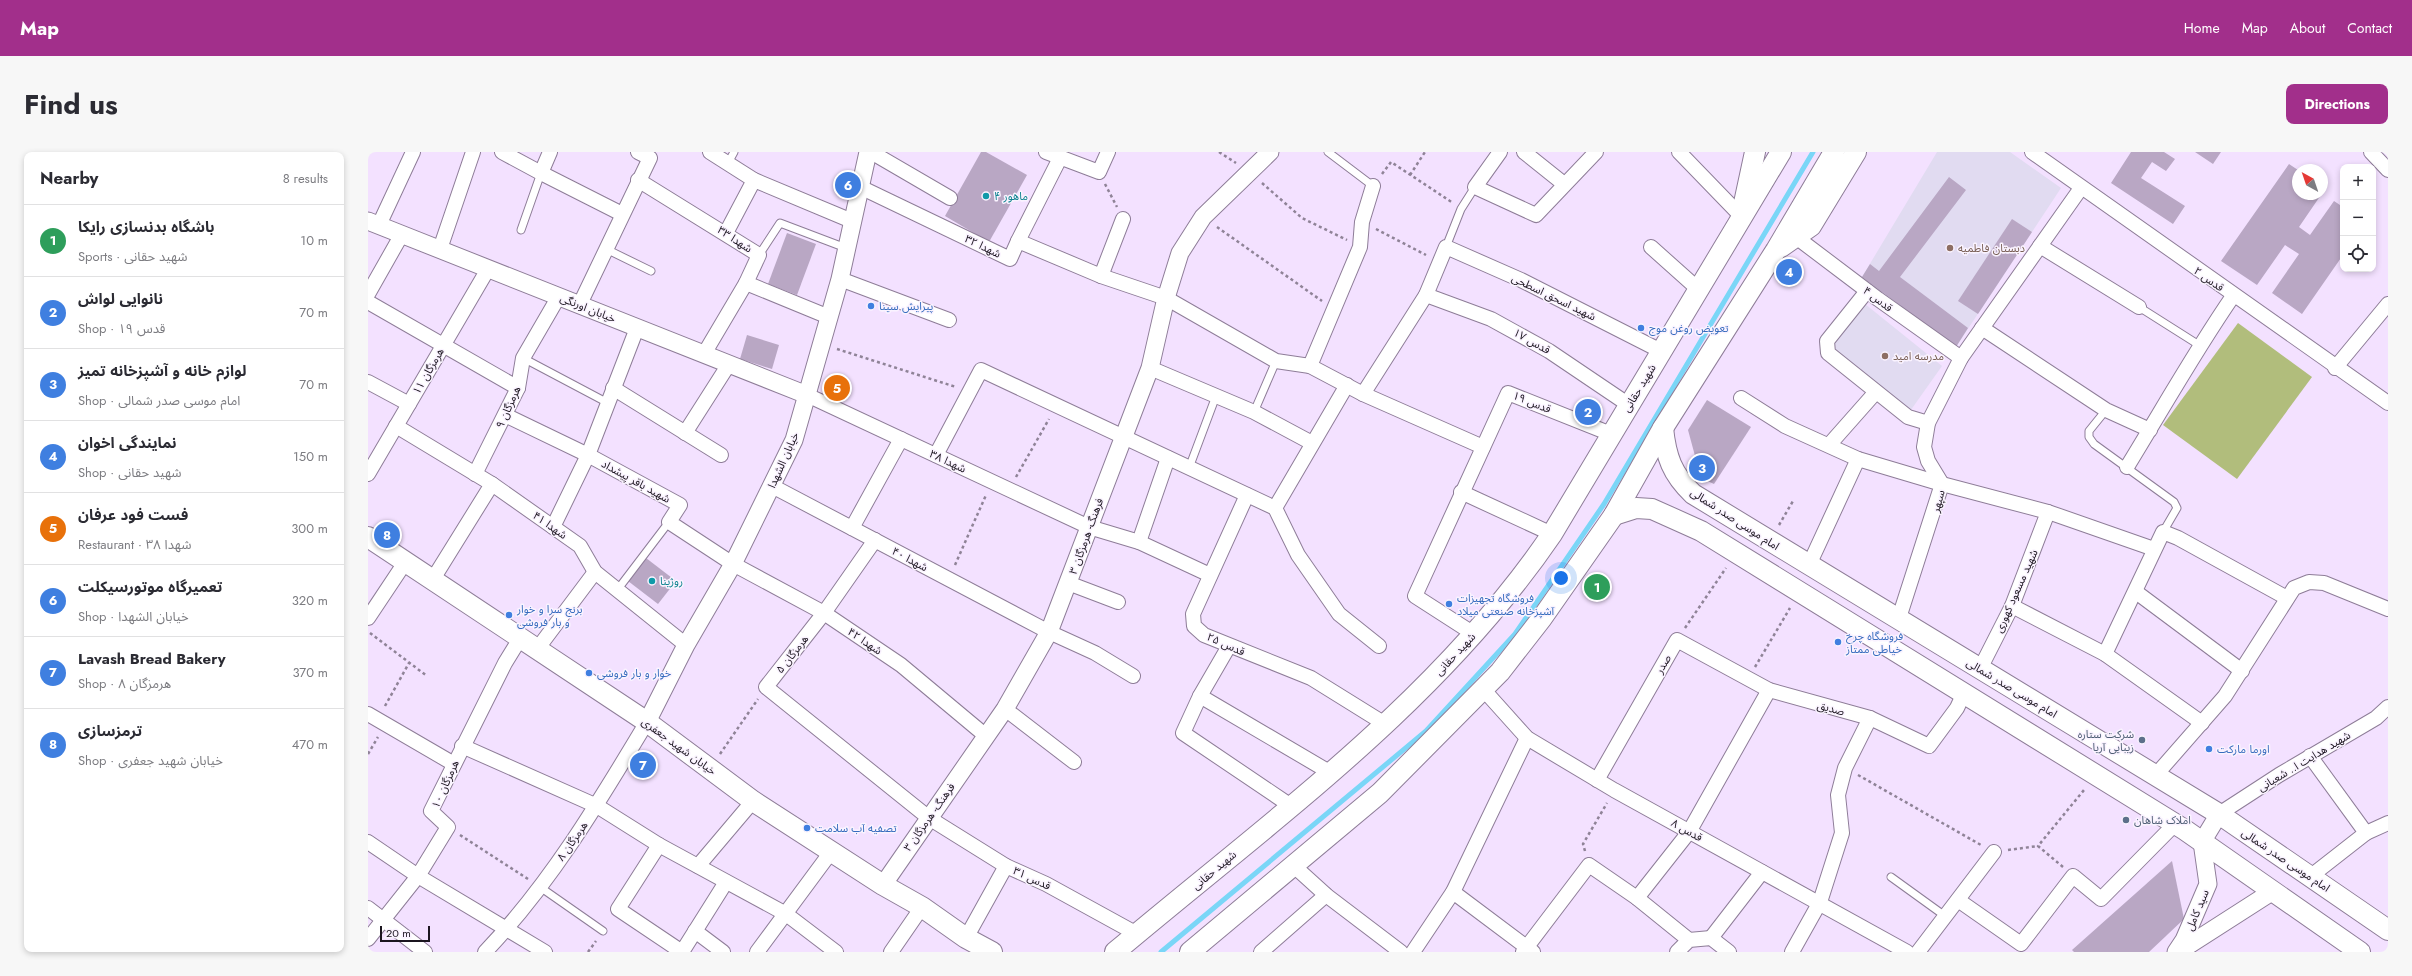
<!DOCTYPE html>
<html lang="en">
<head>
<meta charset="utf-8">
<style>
	:root { --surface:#fff; --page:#f7f7f7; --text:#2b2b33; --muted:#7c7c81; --line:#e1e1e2; --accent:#a22f8b }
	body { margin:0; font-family:Jost,"Noto Sans Arabic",sans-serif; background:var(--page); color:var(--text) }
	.controls { position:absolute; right:12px; top:12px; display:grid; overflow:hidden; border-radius:8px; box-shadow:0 2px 6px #0003 }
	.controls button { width:36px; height:36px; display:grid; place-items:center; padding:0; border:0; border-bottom:1px solid var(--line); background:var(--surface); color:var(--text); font:20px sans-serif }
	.compass { position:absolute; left:1924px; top:12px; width:36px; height:36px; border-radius:50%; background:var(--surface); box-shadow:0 2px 6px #0003; rotate:320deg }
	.scale { position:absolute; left:12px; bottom:10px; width:50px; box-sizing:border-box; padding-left:4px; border:2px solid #1b151f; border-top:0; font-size:11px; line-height:14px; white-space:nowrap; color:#1b151f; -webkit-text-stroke:3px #faf3ff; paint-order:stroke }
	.you { position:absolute; left:1193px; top:426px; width:14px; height:14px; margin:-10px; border:3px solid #fff; border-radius:50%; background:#1a73e8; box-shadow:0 0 0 6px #1a73e833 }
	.badge { display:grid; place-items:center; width:26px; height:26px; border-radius:50%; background:var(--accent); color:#fff; font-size:13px; font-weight:700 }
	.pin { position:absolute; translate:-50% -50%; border:2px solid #fff; box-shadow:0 1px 4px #0006 }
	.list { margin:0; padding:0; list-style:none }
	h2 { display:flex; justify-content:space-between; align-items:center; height:52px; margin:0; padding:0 16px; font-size:17px }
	h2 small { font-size:13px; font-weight:400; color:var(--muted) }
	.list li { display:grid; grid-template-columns:26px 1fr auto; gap:12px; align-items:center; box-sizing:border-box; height:72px; padding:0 16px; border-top:1px solid var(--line) }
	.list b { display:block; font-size:15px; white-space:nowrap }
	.list p { margin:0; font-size:13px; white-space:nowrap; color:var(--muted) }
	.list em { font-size:13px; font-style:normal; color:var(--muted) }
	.icon { flex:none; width:22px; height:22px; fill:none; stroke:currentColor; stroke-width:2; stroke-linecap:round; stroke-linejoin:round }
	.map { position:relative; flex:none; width:2020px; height:800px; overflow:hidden; border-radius:8px }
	header { display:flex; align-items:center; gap:24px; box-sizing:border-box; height:56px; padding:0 20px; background:var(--accent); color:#fff }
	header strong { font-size:19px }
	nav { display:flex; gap:22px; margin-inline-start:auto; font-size:14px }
	.intro { display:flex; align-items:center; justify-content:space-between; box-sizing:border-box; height:96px; padding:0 24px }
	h1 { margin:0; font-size:28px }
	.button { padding:10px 18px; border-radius:8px; background:var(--accent); color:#fff; font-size:14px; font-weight:700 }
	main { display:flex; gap:24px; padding:0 24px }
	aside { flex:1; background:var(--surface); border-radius:8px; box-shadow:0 2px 6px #0003 }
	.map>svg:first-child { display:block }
	.education { fill:#e1dbf1 }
	.green { fill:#b1bd7c }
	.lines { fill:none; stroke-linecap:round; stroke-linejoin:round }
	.stream { stroke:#7ad6f7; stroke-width:5 }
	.building { fill:#b9a7c4 }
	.service-casing { stroke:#8e7d98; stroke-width:9 }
	.minor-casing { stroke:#8e7d98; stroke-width:16 }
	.tertiary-casing { stroke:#8e7d98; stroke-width:19 }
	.secondary-casing { stroke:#8e7d98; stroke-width:22 }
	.path { stroke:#8f8397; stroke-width:2.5; stroke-dasharray:3 3; stroke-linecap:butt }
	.service { stroke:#fff; stroke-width:7 }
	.minor { stroke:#fff; stroke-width:14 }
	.tertiary { stroke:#fff; stroke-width:17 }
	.secondary { stroke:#fff; stroke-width:20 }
	.culture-dot { fill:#0f9aa8; stroke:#faf3ff; stroke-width:1.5 }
	.education-dot { fill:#8d6e63; stroke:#faf3ff; stroke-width:1.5 }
	.shop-dot { fill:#3f7fe0; stroke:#faf3ff; stroke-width:1.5 }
	.service-dot { fill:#5c6f8a; stroke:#faf3ff; stroke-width:1.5 }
	.labels { text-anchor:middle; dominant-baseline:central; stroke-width:3; stroke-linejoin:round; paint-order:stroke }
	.culture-label { font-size:11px; fill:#0d838f; stroke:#faf3ff; text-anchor:start }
	.street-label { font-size:11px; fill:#1b151f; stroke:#faf3ff }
	.education-label { font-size:11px; fill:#785e54; stroke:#faf3ff; text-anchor:start }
	.shop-label { font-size:11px; fill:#366cbe; stroke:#faf3ff; text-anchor:start }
	.service-label { font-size:11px; fill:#4e5e75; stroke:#faf3ff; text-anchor:end }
</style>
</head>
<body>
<header>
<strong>Map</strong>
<nav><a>Home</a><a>Map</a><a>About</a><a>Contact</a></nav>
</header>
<div class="intro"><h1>Find us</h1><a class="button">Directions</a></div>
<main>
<aside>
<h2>Nearby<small>8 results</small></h2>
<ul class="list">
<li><span class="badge" style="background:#2e9e5b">1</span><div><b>باشگاه بدنسازی رایکا</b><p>Sports · شهید حقانی</p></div><em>10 m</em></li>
<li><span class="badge" style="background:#3f7fe0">2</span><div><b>نانوایی لواش</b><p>Shop · قدس ۱۹</p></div><em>70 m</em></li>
<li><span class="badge" style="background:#3f7fe0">3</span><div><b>لوازم خانه و آشپزخانه تمیز</b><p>Shop · امام موسی صدر شمالی</p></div><em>70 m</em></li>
<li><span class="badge" style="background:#3f7fe0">4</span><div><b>نمایندگی اخوان</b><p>Shop · شهید حقانی</p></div><em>150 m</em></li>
<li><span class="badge" style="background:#e8710a">5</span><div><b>فست فود عرفان</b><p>Restaurant · شهدا ۳۸</p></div><em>300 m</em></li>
<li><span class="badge" style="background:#3f7fe0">6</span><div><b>تعمیرگاه موتورسیکلت</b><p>Shop · خیابان الشهدا</p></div><em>320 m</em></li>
<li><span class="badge" style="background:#3f7fe0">7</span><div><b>Lavash Bread Bakery</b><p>Shop · هرمزگان ۸</p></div><em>370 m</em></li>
<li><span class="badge" style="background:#3f7fe0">8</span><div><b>ترمزسازی</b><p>Shop · خیابان شهید جعفری</p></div><em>470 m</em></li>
</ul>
</aside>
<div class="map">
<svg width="2020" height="800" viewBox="0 0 2020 800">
	<rect width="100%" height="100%" fill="#f3e1ff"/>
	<g class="education">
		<polygon points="1569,0 1642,0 1693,36 1588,195 1494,125"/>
		<polygon points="1497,152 1574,214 1540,262 1461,195"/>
	</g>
	<polygon class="green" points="1870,171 1944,225 1869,327 1795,273"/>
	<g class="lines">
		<polyline class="stream" points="793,800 1058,579 1147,482 1236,352 1445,0"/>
	</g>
	<g class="building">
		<polygon points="613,0 618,0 659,23 621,90 577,64"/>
		<polygon points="1763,0 1796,0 1807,7 1798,19 1784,10 1773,26 1817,54 1805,72 1743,31"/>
		<polygon points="1827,0 1853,0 1845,12"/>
		<polygon points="1921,12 1930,18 1930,42 1954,42 1954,35 1957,37 1931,75 1942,83 1966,49 1975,55 1975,103 1934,162 1904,141 1931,102 1917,93 1889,133 1853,109"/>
		<polygon points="1581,25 1598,38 1532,125 1600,176 1588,195 1494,125 1502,112 1511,119"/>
		<polygon points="1644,67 1664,80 1610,162 1590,149"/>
		<polygon points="419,81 448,92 429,143 400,132"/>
		<polygon points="379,183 411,193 404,217 372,207"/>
		<polygon points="1339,248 1383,275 1346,332 1333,326 1320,278"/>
		<polygon points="278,406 308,429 290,452 260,429"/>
		<polygon points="1804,709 1816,767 1781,800 1706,800 1704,798"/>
	</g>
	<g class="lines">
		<g class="service-casing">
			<g id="service">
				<polyline points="960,0 1005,34"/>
				<polyline points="360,11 366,0"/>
				<polyline points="153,78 173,21"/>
				<polyline points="1078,95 1093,57 1107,35"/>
				<polyline points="238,97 283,119"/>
				<polyline points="391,103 412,71 478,96"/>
				<polyline points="1771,155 1831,193"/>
				<polyline points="155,206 240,251"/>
				<polyline points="1738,258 1721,279 1721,285 1726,292 1806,350 1809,356 1795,380"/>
				<polyline points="886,260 908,209"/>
				<polyline points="821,316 848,244"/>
				<polyline points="250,437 301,370"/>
				<polyline points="1523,725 1577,764"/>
				<polyline points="172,735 235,779"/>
			</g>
		</g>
		<g class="minor-casing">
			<g id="minor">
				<polyline points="134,0 173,21"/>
				<polyline points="182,0 173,21 254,62"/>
				<polyline points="342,0 386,28 484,69"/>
				<polyline points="503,0 582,46"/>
				<polyline points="678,0 731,20 740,0"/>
				<polyline points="1132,0 1107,35 1168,63 1228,0"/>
				<polyline points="1156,0 1196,32"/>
				<polyline points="1311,0 1373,64"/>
				<polyline points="1664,0 2020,251"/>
				<polyline points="2003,0 2020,18"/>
				<polyline points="270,28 391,103 378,131 336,202"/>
				<polyline points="492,35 642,107 650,89 733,124 798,146 908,209 942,214 995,242 1115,295"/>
				<polyline points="11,73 45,0"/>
				<polyline points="358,81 386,28"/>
				<polyline points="1428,85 1510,147 1593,206"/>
				<polyline points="650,89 692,6"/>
				<polyline points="1672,94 1771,155"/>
				<polyline points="1283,95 1330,137"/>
				<polyline points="72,97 105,0"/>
				<polyline points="733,124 755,67"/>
				<polyline points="472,127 581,168"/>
				<polyline points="378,131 461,165"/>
				<polyline points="1499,139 1459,189 1460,201 1540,265 1560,271"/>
				<polyline points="0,142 34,82"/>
				<polyline points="1058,143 1123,167 1181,199 1261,253"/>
				<polyline points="0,150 150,236"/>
				<polyline points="212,152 282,6 270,0"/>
				<polyline points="1614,176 1738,258 1782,278"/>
				<polyline points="942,214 992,95 994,70 1005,34"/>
				<polyline points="782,216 886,260 944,291"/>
				<polyline points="1967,216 2020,152"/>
				<polyline points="0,230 41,252"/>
				<polyline points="245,236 353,303"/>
				<polyline points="995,242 1058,143 1078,95 1153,128 1293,199"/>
				<polyline points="439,243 721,375 771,390 842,423"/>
				<polyline points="1373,246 1417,274 1490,307 1574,332"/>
				<polyline points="137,263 220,303 312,353 301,370 365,412 456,461 533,513 618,584"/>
				<polyline points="28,274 124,332 212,394 227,420 318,493"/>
				<polyline points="317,281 361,212"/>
				<polyline points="1461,293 1507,241"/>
				<polyline points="568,303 613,218 907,356 930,403 971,462 1011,494"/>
				<path d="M 1759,315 C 1794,258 1827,199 1865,144"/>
				<polyline points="0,322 120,117"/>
				<polyline points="107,322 150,236 155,206 191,144"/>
				<polyline points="1574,332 1560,309 1556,295 1560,271 1593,206 1713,36"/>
				<polyline points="404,334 681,480 727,501 765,524"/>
				<polyline points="1093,340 1184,382"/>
				<polyline points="879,343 825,462 826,474 836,483 943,526 1017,572"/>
				<polyline points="907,356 979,233"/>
				<polyline points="185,375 220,303 269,176"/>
				<polyline points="484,376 533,287"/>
				<polyline points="507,388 456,461 398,535 561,666 638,714 678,732 769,782"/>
				<polyline points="771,390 800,306"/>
				<polyline points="1441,413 1490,307"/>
				<polyline points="65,427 124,332"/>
				<polyline points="700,431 750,450"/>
				<polyline points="1768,440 1874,519"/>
				<polyline points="1644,454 1737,502 1834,571"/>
				<polyline points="0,466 38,409"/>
				<polyline points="1530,469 1574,332 1680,360 1786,397"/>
				<polyline points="1106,482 1047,444 1140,241 1243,282"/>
				<polyline points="861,494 832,544 815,581 923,654"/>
				<polyline points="170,496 227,420"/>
				<polyline points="1737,502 1795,380 1810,386 1919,446"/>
				<polyline points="1612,517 1644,454 1680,360"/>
				<polyline points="1115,537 1159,586 1246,638 1539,800"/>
				<polyline points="832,544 963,621"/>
				<polyline points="637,557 706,610"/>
				<polyline points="0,562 86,612"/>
				<polyline points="94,594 229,654 291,693 418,762 468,800"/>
				<polyline points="1942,604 1998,681"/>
				<polyline points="1787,624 1857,544 1926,436 1941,430 1956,431 2020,457"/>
				<polyline points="1229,628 1309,488 1401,538 1502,566 1561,594 1589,556 1596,541"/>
				<polyline points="1851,662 1911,623 2008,566 2020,555"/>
				<polyline points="0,690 50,724 177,800"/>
				<polyline points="291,693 250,757 314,800"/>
				<polyline points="330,714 385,649"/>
				<polyline points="926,714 958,743 1033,800"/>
				<polyline points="1943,724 1998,681 2020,671"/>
				<polyline points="1085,740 1165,800"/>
				<polyline points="1269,746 1321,680 1401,538"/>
				<polyline points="1590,748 1653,792 1705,724 1733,747 1807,672"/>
				<polyline points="0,756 57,800"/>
				<polyline points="327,779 355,800"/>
				<polyline points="598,786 638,714"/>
				<polyline points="1343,786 1394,720"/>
				<polyline points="0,787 50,724 80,675 63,659 137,511 153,485"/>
				<path d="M 117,800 C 182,732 231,650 279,570"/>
				<polyline points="314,800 358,730"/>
				<polyline points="389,800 463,700"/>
				<polyline points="523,800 554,755"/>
				<polyline points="893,800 958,743"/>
				<polyline points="1045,800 1085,740 1159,586"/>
				<polyline points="1155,800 1221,713 1269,746 1321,788"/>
				<polyline points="1309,800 1321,788 1343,786 1361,800"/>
				<polyline points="1424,800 1452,750 1474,681 1470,643 1477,616 1502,566"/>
				<polyline points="1550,800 1626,700"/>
			</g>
		</g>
		<g class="tertiary-casing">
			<g id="tertiary">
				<polyline points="0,69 439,243"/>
				<polyline points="279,570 318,493 365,412 426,288 472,127 500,0"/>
				<polyline points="515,733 637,557 681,480 782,216 798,146 812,101 835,65 902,0"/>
				<polyline points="1808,800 1816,788 1840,732 1834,690 1851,662"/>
				<polyline points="1810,800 1905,739"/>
			</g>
		</g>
		<g class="secondary-casing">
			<g id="secondary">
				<polyline points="1376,51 1387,0"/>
				<polyline points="1413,95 1443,74 1488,0"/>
				<path d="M 1295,276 C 1298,305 1304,322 1325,342 L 1851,662 L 2020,778"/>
				<polyline points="1246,363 1268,356 1284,357 1333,379 1817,678 1992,800"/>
				<polyline points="0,385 279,570 385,649 515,733 554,755 598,786 624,800"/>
				<path d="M 747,800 C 901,670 1069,551 1184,382 L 1413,0"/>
				<polyline points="822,800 1012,641 1132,520 1174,466 1246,363 1295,276 1408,98 1466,0"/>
			</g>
		</g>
		<g class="path">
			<polyline points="851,0 868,11"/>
			<polyline points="1014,22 1023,10 1085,51"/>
			<polyline points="1042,23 1057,0"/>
			<polyline points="894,31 934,66 979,88"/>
			<polyline points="737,32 749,55"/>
			<polyline points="849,75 954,149"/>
			<polyline points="1008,77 1058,103"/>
			<polyline points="469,197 588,235"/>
			<polyline points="648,325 681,267"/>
			<polyline points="1411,373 1425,349"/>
			<polyline points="587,413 618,343"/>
			<polyline points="1317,476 1358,416"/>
			<polyline points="2,481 59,524"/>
			<polyline points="1387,515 1422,456"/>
			<polyline points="17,554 41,511"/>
			<polyline points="0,602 10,585"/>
			<polyline points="352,602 390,547"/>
			<polyline points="1490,623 1613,693"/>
			<polyline points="92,683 160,727"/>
			<polyline points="1640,698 1670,694"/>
			<polyline points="1217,699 1215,692 1239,651"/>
			<polyline points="1695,715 1670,694 1716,638"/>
			<polyline points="220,800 228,789"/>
		</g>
		<use href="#service" class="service"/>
		<use href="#minor" class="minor"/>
		<use href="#tertiary" class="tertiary"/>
		<use href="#secondary" class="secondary"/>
	</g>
	<g class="culture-dot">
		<circle cx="618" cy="44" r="4"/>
		<circle cx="284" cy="429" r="4"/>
	</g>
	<g class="education-dot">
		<circle cx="1582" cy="96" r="4"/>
		<circle cx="1517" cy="204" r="4"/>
	</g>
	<g class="shop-dot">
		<circle cx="503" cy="154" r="4"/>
		<circle cx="1273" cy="176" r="4"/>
		<circle cx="1081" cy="452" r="4"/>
		<circle cx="141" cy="463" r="4"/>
		<circle cx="1470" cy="490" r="4"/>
		<circle cx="221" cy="521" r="4"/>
		<circle cx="1841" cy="597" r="4"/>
		<circle cx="439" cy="676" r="4"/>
	</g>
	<g class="service-dot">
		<circle cx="1774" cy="588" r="4"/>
		<circle cx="1758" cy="668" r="4"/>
	</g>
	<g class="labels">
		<g class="culture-label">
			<text x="626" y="44">ماهور ۴</text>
			<text x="292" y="429">روژینا</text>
		</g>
		<g class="street-label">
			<text transform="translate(367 87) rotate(33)">شهدا ۳۳</text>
			<text transform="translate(615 94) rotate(26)">شهدا ۳۲</text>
			<text transform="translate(1841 127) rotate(35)">قدس ۲</text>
			<text transform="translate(1186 145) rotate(26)">شهید اسحق اسطحی</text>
			<text transform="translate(1510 147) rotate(37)">قدس ۴</text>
			<text transform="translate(220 156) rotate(22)">خیابان اورنگی</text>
			<text transform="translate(1164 189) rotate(29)">قدس ۱۷</text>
			<text transform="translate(60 219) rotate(-60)">هرمزگان ۱۱</text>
			<text transform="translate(1271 236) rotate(-59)">شهید حقانی</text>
			<text transform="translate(1164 250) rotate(22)">قدس ۱۹</text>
			<text transform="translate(140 255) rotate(-66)">هرمزگان ۹</text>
			<text transform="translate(415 308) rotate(-66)">خیابان الشهدا</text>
			<text transform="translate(580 309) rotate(25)">شهدا ۳۸</text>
			<text transform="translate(268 329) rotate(29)">شهید باقر پیشداد</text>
			<text transform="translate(1570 349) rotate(-74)">سپهر</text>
			<text transform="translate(1367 367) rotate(33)">امام موسی صدر شمالی</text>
			<text transform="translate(182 373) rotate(35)">شهدا ۴۱</text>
			<text transform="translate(718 384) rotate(-70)">فرهنگ- هرمزگان ۳</text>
			<text transform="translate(542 407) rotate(28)">شهدا ۴۰</text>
			<text transform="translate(1648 439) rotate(-66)">شهید مسعود کهوری</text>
			<text transform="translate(497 489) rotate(34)">شهدا ۴۲</text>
			<text transform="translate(858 492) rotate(24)">قدس ۲۵</text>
			<text transform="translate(424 502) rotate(-52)">هرمزگان ۵</text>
			<text transform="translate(1087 502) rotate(-47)">شهید حقانی</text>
			<text transform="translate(1295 512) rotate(-60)">صدر</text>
			<text transform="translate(1644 536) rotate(31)">امام موسی صدر شمالی</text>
			<text transform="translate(1463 556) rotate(15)">صدیق</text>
			<text transform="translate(311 594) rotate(36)">خیابان شهید جعفری</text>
			<text transform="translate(1936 609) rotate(-31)">شهید هدایت ا.. شعبانی</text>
			<text transform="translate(77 632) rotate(-66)">هرمزگان ۱۰</text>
			<text transform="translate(561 665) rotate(-55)">فرهنگ- هرمزگان ۳</text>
			<text transform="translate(1319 678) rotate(29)">قدس ۸</text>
			<text transform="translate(204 689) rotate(-55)">هرمزگان ۸</text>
			<text transform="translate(1918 708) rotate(34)">امام موسی صدر شمالی</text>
			<text transform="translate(846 718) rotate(-40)">شهید حقانی</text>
			<text transform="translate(664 726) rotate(25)">قدس ۳۱</text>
			<text transform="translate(1829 758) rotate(-67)">سید کامل</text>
		</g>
		<g class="education-label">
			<text x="1590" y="96">دبستان فاطمیه</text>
			<text x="1525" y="204">مدرسه امید</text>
		</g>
		<g class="shop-label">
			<text x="511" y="154">پیرایش سینا</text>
			<text x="1281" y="176">تعویض روغن موج</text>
			<text x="1089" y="446">فروشگاه تجهیزات<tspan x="1089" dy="13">آشپزخانه صنعتی میلاد</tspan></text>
			<text x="149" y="457">برنج سرا و خوار<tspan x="149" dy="13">و بار فروشی</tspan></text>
			<text x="1478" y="484">فروشگاه چرخ<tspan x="1478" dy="13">خیاطی ممتاز</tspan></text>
			<text x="229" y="521">خوار و بار فروشی</text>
			<text x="1849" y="597">اورما مارکت</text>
			<text x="447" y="676">تصفیه آب سلامت</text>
		</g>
		<g class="service-label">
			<text x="1766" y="582">شرکت ستاره<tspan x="1766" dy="13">زیبایی آریا</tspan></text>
			<text x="1766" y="668" text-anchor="start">املاک شاهان</text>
		</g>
	</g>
</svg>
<div class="controls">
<button>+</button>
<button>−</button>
<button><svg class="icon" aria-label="locate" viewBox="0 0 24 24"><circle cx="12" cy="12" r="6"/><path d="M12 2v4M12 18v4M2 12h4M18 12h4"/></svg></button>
</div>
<svg class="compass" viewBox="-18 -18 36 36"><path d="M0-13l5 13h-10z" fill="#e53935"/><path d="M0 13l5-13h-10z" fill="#7c7c81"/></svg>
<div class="scale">20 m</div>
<div class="you"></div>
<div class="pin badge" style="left:1229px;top:435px;background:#2e9e5b">1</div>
<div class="pin badge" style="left:1220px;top:260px;background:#3f7fe0">2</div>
<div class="pin badge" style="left:1334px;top:316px;background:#3f7fe0">3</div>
<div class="pin badge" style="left:1421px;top:120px;background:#3f7fe0">4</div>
<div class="pin badge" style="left:469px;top:236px;background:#e8710a">5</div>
<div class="pin badge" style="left:480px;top:33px;background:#3f7fe0">6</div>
<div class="pin badge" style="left:275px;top:613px;background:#3f7fe0">7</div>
<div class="pin badge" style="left:19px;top:383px;background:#3f7fe0">8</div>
</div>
</main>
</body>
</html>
